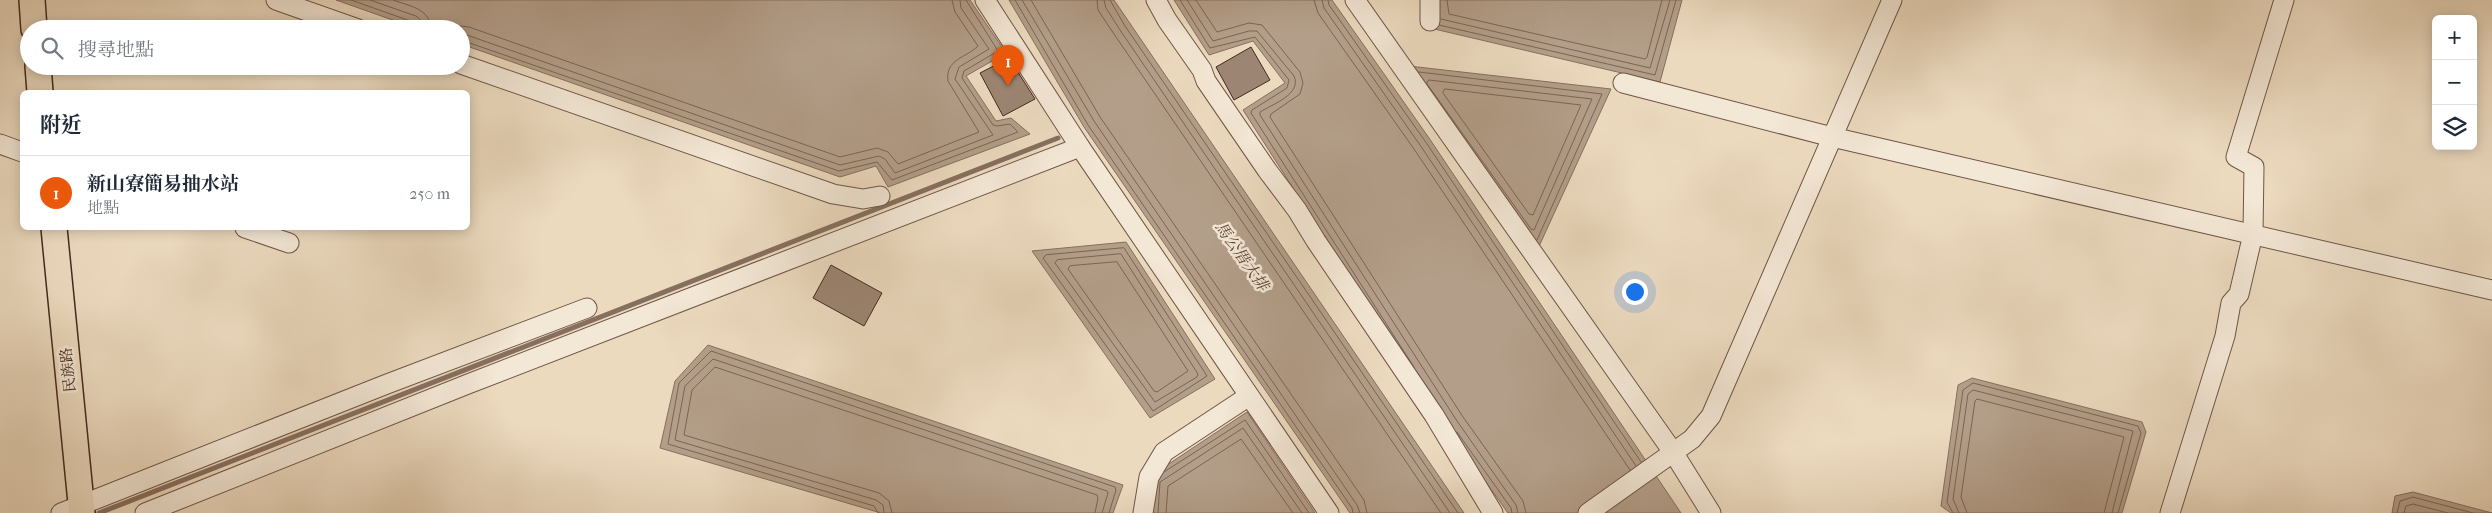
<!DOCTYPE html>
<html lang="zh-TW">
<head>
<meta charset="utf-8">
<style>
	:root { --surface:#fff; --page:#f6f6f7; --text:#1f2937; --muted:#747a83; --line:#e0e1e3; --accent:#ea580c }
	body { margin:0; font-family:"IM FELL French Canon","Noto Serif TC",serif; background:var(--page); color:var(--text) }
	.controls { position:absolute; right:15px; top:15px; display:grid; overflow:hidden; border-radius:8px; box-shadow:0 2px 12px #0003 }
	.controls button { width:45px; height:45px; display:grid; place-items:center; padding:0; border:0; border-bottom:1px solid var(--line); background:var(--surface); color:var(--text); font:25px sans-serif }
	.you { position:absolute; left:1634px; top:291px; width:18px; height:18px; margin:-12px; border:4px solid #fff; border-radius:50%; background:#1a73e8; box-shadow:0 0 0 8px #1a73e833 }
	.badge { display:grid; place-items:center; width:32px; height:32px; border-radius:50%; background:var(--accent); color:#fff; font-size:16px; font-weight:700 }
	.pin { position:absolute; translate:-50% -41px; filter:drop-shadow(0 1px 2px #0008) }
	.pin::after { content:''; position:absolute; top:26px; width:18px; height:15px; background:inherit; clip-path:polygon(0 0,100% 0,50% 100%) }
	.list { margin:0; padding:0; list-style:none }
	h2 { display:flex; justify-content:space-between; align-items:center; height:65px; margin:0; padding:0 20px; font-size:21px }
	h2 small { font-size:16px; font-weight:400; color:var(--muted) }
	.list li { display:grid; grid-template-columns:32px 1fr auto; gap:15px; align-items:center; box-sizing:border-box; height:75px; padding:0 20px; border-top:1px solid var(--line) }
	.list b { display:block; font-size:19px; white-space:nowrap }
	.list p { margin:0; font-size:16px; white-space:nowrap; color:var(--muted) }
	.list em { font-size:16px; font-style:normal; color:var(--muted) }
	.icon { flex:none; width:28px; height:28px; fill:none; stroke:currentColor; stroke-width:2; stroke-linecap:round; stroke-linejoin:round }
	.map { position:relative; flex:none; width:2492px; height:513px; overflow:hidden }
	.search { position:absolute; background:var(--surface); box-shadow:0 2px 12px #0003; left:20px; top:20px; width:450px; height:55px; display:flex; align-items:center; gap:12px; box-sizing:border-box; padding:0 18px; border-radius:28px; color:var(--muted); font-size:19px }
	.panel { position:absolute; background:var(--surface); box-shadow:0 2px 12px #0003; left:20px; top:90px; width:450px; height:140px; border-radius:8px }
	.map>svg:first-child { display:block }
	.water { fill:#b39e89; stroke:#876f5f }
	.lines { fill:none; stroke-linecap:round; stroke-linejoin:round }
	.shore { stroke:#7c6454; stroke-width:1 }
	.stream { stroke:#876f5f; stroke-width:5 }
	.building { fill:#9c8572; stroke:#45291f }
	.minor-casing { stroke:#6f5547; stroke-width:21 }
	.major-casing { stroke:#45291f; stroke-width:28 }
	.minor { stroke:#f3e7d5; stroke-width:19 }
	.major { stroke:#ecdabf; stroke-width:25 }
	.labels { text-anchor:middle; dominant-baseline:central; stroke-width:5; stroke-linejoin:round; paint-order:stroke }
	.street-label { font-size:15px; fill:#45291f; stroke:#f3e7d5 }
	.water-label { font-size:16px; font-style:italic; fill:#60463a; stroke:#f3e7d5 }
</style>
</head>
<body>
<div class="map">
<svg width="2492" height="513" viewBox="0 0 2492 513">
	<rect width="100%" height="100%" fill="#ecdabf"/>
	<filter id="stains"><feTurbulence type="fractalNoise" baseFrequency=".004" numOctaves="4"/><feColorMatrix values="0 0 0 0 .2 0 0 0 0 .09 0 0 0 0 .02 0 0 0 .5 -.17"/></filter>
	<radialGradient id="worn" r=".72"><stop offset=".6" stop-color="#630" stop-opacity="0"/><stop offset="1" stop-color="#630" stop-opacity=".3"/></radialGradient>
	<g class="water">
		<polygon points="336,0 970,0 1006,53 966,76 996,121 1011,118 1030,134 888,187 876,166 840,177 461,44 461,29 418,29"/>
		<polygon points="1009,0 1114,0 1464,513 1350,513 1084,127"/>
		<polygon points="1174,0 1332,0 1429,138 1681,513 1508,513 1447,428 1243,110 1285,83 1253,41 1209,55"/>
		<polygon points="1428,0 1682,0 1660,82 1430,28"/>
		<polygon points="1400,65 1611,89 1535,255"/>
		<polygon points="1126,242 1215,379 1150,418 1032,251"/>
		<polygon points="708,345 1123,485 1113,513 881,513 660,448 675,381"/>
		<polygon points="1972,378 2142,422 2146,432 2122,513 1951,513 1941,506 1958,385"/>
		<polygon points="1247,412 1315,513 1147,513 1149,477"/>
		<polygon points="2413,492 2492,513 2392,513 2395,496"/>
	</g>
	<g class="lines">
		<g class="shore">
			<polyline points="351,0 413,22 417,29"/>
			<polyline points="370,0 416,16 422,21 423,29"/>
			<path d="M 393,0 C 409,6 430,8 431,29"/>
			<polyline points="1015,0 1088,125 1352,508 1353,513"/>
			<polyline points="1022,0 1094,121 1357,505 1360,513"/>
			<polyline points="1031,0 1100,117 1364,500 1367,513"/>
			<polyline points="1097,0 1098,10 1114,34 1441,513"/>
			<polyline points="1104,0 1106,8 1120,30 1450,513"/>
			<polyline points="1110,0 1125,26 1458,513"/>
			<polyline points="1180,0 1210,48 1255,37 1289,80 1287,88 1252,110 1251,113 1414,367"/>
			<path d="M 1187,0 L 1213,41 L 1249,31 L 1257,31 L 1294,76 C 1302,94 1273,104 1260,112 L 1260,115 L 1457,421 L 1516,505 L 1518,513"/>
			<polyline points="1196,0 1217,32 1249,23 1262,25 1300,72 1303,83 1300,94 1271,114 1270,117 1463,417 1523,501 1526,513"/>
			<polyline points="1314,0 1318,13 1414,149 1630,470"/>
			<polyline points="1322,0 1324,8 1420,145 1636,466"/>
			<polyline points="1328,0 1329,5 1425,141 1641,462"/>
			<polyline points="1447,0 1449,14 1645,59 1647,57 1662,0"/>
			<polyline points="1441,19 1650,68 1670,0"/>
			<polyline points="1439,25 1655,75 1676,0"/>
			<path d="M 452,29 L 460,26 L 469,27 L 840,157 L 877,148 L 888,152 L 898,164 L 979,132 L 948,81 C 945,59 966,58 978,46 L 955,12 L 952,0"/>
			<polyline points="461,33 840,165 879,156 885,159 895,173 993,135 955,79 959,67 989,49 961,8 960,0"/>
			<polyline points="461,40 839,171 877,162 892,180 1018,132 1010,124 997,126 993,125 962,78 964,71 998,51 966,0"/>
			<polyline points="1419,72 1602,94 1537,240"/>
			<polygon points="1429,80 1592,99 1534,230 1531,229 1427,84"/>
			<polygon points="1445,89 1581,105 1533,215 1529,214 1443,93"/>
			<polygon points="1124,248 1207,376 1153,411 1043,258 1046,255"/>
			<polygon points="1121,254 1198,374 1197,377 1155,402 1055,263 1057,260"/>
			<polygon points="1117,262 1188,371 1157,392 1154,391 1068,269 1070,266"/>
			<polyline points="1457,432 1511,508 1512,513"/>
			<polyline points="1164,472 1245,420 1309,513"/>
			<polyline points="878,513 874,506 668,444 679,383 711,351 1115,487 1116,490 1109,513"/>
			<polyline points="884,513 883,505 876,500 675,440 685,386 713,359 1107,491 1108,493 1102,513"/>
			<polyline points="892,513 889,501 879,493 684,435 692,390 715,367 1097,495 1098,498 1095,513"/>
			<polyline points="1158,513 1160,482 1243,428 1302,513"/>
			<polyline points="1166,513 1168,486 1241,439 1293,513"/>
			<polyline points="1953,513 1947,502 1963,390 1973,383 2138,426 2141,433 2118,513"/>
			<polyline points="1959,513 1953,499 1968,394 1973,390 2133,431 2112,513"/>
			<polyline points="1967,513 1961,497 1975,401 1977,399 2124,437 2104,513"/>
			<polyline points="2397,513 2400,501 2413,497 2473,513"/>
			<polyline points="2404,513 2406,506 2413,504 2448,513"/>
		</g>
		<polyline class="stream" points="99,513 1058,138"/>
	</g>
	<g class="building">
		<polygon points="1251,47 1270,80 1234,100 1216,67"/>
		<polygon points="1009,58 1035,99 1003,116 980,73"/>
		<polygon points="831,265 882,293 864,326 813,298"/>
	</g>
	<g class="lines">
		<g class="minor-casing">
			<g id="minor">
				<polyline points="276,0 358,29"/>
				<polyline points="985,0 1080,147 1329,513"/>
				<polyline points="1156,0 1167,20 1202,70 1206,81 1267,170 1297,210 1316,241 1434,415 1493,513"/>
				<polyline points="1355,0 1673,452 1711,513"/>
				<polyline points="1430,0 1430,21"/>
				<polyline points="461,64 833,194 863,199 880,196"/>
				<polyline points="1623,83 1832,137 2492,290"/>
				<polyline points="0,144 22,152"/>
				<polyline points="245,228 289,243"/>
				<polyline points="61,513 387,384 587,308"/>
				<polyline points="145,513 468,384 1080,147"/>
				<polyline points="1143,513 1149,477 1164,452 1249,396"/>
				<polyline points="1588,513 1692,439 1711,416 1892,0"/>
				<polyline points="2170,513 2225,336 2231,303 2239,294 2253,234 2254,167 2236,157 2284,0"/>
			</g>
		</g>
		<g class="major-casing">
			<g id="major">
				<polyline points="32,0 34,29"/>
				<polyline points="38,66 40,92"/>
				<polyline points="54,228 82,513"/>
			</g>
		</g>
		<use href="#minor" class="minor"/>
		<use href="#major" class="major"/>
	</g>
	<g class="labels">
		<g class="street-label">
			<text transform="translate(68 370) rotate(-96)">民族路</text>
		</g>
		<g class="water-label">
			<text transform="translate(1242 256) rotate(55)">馬公厝大排</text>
		</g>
	</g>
	<rect width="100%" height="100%" filter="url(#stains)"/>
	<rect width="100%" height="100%" fill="url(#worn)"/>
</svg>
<div class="controls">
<button>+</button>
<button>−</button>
<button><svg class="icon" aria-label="layers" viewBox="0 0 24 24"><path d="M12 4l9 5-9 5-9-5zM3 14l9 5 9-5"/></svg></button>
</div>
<div class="you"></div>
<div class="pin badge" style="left:1008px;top:86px">1</div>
<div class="search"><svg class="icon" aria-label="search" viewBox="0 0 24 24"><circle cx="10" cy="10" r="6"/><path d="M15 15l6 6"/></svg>搜尋地點</div>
<section class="panel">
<h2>附近<small></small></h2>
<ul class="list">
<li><span class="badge">1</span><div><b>新山寮簡易抽水站</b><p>地點</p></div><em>250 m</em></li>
</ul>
</section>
</div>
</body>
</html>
